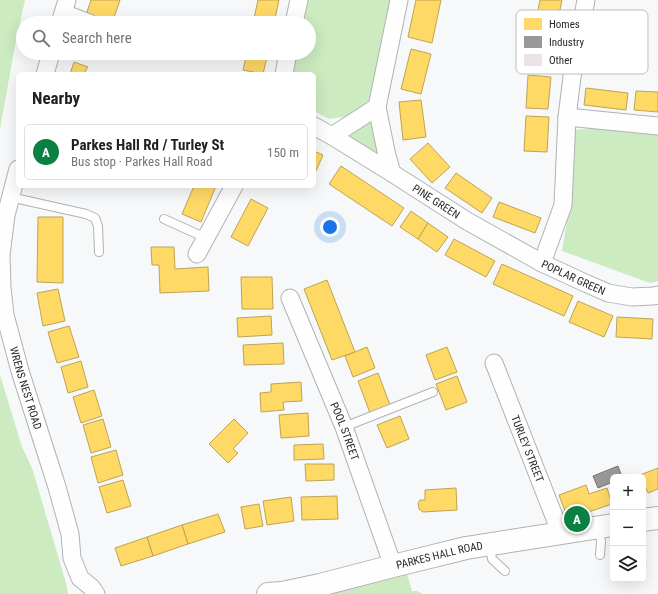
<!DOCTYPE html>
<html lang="en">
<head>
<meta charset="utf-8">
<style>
	:root { --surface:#fff; --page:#f2f2f2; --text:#202124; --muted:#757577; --line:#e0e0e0; --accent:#0b8043 }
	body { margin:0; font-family:"Roboto Condensed",sans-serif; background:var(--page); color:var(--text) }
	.controls { position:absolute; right:12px; bottom:12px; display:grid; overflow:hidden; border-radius:6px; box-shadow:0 4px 16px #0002 }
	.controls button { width:36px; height:36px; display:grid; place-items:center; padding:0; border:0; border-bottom:1px solid var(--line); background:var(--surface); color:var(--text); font:20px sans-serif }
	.you { position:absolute; left:330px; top:227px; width:14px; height:14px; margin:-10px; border:3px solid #fff; border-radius:50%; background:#1a73e8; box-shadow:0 0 0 6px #1a73e833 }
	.badge { display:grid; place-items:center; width:26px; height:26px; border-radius:50%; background:var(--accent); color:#fff; font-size:13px; font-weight:700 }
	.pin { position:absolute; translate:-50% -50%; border:2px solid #fff; box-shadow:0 1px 4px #0006 }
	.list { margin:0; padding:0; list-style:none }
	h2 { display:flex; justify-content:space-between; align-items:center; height:52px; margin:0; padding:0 16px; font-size:17px }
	h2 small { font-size:13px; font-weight:400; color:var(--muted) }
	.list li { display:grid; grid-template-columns:26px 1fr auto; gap:12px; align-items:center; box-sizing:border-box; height:56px; margin:0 8px 8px; padding:0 8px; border:1px solid var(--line); border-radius:6px }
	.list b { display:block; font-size:15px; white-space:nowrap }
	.list p { margin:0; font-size:13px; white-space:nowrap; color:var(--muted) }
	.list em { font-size:13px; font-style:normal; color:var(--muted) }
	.icon { flex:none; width:22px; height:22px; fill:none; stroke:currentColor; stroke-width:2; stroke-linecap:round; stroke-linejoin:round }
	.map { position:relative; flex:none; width:658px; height:594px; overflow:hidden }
	.search { position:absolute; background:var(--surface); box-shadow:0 4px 16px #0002; left:16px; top:16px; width:300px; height:44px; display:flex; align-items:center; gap:10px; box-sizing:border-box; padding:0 14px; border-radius:22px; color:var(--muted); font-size:15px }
	.panel { position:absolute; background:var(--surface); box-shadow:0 4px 16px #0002; left:16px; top:72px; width:300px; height:116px; border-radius:6px }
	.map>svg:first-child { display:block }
	.green { fill:#ccebc0 }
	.homes { fill:#ffd966; stroke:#bea453 }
	.industry { fill:#999; stroke:#777 }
	.building { fill:#ece1e7; stroke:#c7c8c8 }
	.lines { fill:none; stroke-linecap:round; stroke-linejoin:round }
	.lane-casing { stroke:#b1b2b3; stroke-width:10 }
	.street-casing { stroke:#b1b2b3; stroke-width:19 }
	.secondary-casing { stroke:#b1b2b3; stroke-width:24 }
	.lane { stroke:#fefefe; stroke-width:8 }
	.street { stroke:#fefefe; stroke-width:17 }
	.secondary { stroke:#fefefe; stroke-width:22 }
	.labels { text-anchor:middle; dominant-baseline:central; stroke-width:4; stroke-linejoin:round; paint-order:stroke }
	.street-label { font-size:11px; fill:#272828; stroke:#fff }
	.key { fill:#fff; stroke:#bebebe; stroke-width:1 }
	.key-label { font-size:11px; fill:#272828 }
</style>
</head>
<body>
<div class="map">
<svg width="658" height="594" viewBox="0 0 658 594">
	<rect width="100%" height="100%" fill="#f6f8f9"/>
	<g class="green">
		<polygon points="0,0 25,0 14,51 0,129"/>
		<polygon points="306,0 393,0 373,97 350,116 329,119 314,111 314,74 291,74 295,53 309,53 309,23 301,23"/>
		<polygon points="371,119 380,162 342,135"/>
		<polygon points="592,128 658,133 658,281 650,283 562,251 569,210 574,130"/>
		<polygon points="0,375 22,447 32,468 35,478 66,583 68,594 0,594"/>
		<polygon points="407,573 412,591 417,591 423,594 319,594"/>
	</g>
	<g class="homes">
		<polygon points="91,0 120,0 112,23 86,15"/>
		<polygon points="258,0 279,0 274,23 253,23"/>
		<polygon points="416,0 441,0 432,43 408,37"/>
		<polygon points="540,0 562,0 557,24 536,20"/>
		<polygon points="91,17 104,21 104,23 89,23"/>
		<polygon points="411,49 431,54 421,94 401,89"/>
		<polygon points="79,53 102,53 100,59"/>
		<polygon points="247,53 268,53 263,74 243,70"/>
		<polygon points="74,62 88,67 84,73 85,74 70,74"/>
		<polygon points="528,75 551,77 548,109 526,108"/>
		<polygon points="586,88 628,93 626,110 584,105"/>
		<polygon points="636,91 658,92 658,112 634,110"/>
		<polygon points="421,100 426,137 403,140 399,102"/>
		<polygon points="526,116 549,117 547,152 524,151"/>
		<polygon points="428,143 450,167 432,183 410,159"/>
		<polygon points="314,151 323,155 316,171 314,171"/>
		<polygon points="341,166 404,208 392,226 329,184"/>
		<polygon points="456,173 492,198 482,213 445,188"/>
		<polygon points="194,186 216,186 201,222 182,214"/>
		<polygon points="251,199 268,208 248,246 231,237"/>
		<polygon points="499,202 541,218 535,233 493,217"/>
		<polygon points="411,211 428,223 418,239 400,227"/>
		<polygon points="38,217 63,217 63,283 37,282"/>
		<polygon points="428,223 448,237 437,252 418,239"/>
		<polygon points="454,239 495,261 486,277 445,255"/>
		<polygon points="151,247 174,247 175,269 208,267 209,291 160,293 159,265 152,265"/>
		<polygon points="502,264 573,296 564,316 493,284"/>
		<polygon points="241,277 272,277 273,309 242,309"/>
		<polygon points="327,280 355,352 332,360 304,289"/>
		<polygon points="58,289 65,321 43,326 37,293"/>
		<polygon points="578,301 613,316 604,337 569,322"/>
		<polygon points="271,316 272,335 238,337 237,318"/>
		<polygon points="617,317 653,319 652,339 616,337"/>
		<polygon points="69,326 79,357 57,363 48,332"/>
		<polygon points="283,343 284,364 244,365 243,345"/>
		<polygon points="367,347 375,368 353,377 345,356"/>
		<polygon points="447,347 457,372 435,380 426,355"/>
		<polygon points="81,361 88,387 68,393 61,367"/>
		<polygon points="378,373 390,405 370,413 358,381"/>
		<polygon points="457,376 467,402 446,410 436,384"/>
		<polygon points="301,382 302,401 283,402 284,410 261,412 260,393 271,392 271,384"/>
		<polygon points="94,390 102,416 81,423 73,397"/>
		<polygon points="308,413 309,436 281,438 279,415"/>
		<polygon points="400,416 409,439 387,448 377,425"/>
		<polygon points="103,419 111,447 91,453 83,425"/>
		<polygon points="234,419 248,433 233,449 238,453 228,463 209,444"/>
		<polygon points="323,444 324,459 294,460 294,445"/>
		<polygon points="116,450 123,475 98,483 91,457"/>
		<polygon points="305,464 334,464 334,480 306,481"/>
		<polygon points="658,468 658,489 648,493 643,482 643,477 641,477 640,475"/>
		<polygon points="123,480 131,506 107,513 99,487"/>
		<polygon points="586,485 589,494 607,488 612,504 568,519 559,495"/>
		<polygon points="456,488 457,510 423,512 419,509 418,503 420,500 425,500 425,490"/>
		<polygon points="337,496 338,519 302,520 301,497"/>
		<polygon points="291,497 294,521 267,525 263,501"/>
		<polygon points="259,504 263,526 245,529 241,507"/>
		<polygon points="218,514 225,532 188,544 182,525"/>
		<polygon points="182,525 188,544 153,556 147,537"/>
		<polygon points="147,537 153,556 121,566 115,548"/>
	</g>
	<polygon class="industry" points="618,466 622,477 613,477 613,482 598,488 593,476"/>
	<polygon class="building" points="643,548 646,566 643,567"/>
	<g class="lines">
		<g class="lane-casing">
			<g id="lane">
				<polyline points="65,9 91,19"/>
				<polyline points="10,197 86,214 95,218 98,226 99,252"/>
				<polyline points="164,219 206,238"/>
				<polyline points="344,427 433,392"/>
				<polyline points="599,528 601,542 600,555"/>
				<polyline points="490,546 492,559 505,571"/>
			</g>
		</g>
		<g class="street-casing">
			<g id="street">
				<path id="s1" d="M 586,0 L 572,77 L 567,117 L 563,205 L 542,263 L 583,282 L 608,293 L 632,297 L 653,296 L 658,295"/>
				<polyline points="60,23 67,0"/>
				<polyline points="294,23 299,0"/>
				<polyline points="45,74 51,53"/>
				<polyline points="284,74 288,53"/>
				<polyline points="377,107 387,156 392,173"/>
				<polyline points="567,117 658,126"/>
				<polyline points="314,126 332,136 377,107 399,0"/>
				<path id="s2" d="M 332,136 L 392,173 L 467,221 L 542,263"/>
				<path id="s3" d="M 18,169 L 6,215 L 1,255 L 2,288 L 5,315 L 20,371 L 57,487 L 70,534 L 72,558 L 80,578 L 91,587 L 96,594"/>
				<polyline points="197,254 234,186"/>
				<path id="s4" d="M 290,298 L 344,427 L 393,566"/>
				<path id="s5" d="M 494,363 L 561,534"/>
			</g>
		</g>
		<g class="secondary-casing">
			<g id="secondary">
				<polyline points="643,520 658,518"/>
				<path id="s6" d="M 268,594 L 282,593 L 320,585 L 393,566 L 466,548 L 613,525"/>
			</g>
		</g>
		<use href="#lane" class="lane"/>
		<use href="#street" class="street"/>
		<use href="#secondary" class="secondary"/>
	</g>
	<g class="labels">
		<g class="street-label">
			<text stroke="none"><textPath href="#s2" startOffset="123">PINE GREEN</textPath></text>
			<text stroke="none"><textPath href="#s1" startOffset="303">POPLAR GREEN</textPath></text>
			<text stroke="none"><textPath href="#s3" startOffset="224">WRENS NEST ROAD</textPath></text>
			<text stroke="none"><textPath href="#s4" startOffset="144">POOL STREET</textPath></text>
			<text stroke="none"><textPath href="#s5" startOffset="92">TURLEY STREET</textPath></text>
			<text stroke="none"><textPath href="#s6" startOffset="176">PARKES HALL ROAD</textPath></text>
		</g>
	</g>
	<rect x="516" y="10" width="132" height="64" rx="6" class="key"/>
	<rect x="524" y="18" width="18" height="12" fill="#ffd966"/>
	<rect x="524" y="36" width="18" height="12" fill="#999"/>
	<rect x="524" y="54" width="18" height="12" fill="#ece1e7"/>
	<g class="key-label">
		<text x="549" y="28">Homes</text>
		<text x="549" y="46">Industry</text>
		<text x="549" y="64">Other</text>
	</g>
</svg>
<div class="controls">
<button>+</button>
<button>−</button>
<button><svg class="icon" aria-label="layers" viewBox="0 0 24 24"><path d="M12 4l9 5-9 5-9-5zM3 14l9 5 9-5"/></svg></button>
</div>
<div class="you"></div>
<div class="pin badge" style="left:577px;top:519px">A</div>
<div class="search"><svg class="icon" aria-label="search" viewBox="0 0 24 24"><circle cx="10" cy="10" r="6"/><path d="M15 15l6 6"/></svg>Search here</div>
<section class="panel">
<h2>Nearby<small></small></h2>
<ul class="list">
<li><span class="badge">A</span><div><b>Parkes Hall Rd / Turley St</b><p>Bus stop · Parkes Hall Road</p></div><em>150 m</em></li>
</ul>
</section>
</div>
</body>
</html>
